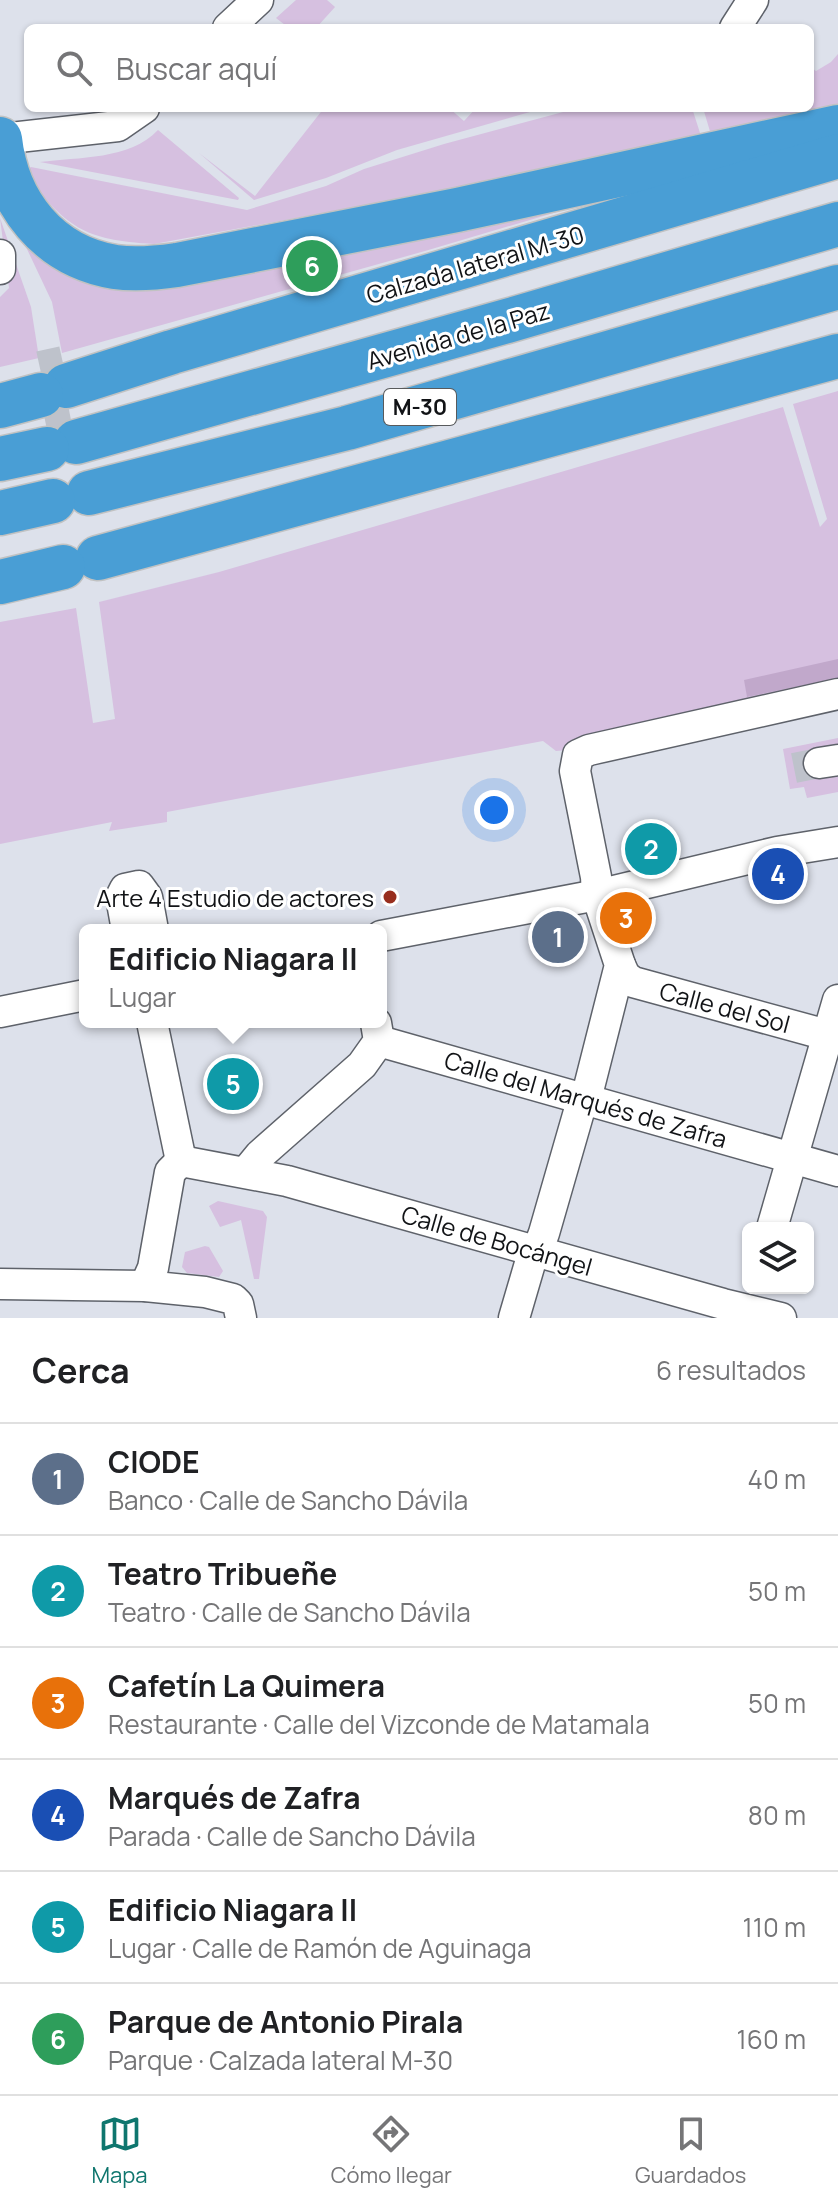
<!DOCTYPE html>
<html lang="es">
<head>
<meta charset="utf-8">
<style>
	:root { --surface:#fff; --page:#f6f6f6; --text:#202124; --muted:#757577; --line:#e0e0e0; --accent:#0f766e }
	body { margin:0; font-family:Manrope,sans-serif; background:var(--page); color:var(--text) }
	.controls { position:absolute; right:24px; bottom:24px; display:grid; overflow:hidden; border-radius:12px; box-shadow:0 2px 6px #0004 }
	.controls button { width:72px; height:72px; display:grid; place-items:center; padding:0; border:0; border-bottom:2px solid var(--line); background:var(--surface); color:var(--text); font:40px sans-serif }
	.you { position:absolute; left:494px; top:810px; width:28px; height:28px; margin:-20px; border:6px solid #fff; border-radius:50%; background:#1a73e8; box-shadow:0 0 0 12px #1a73e833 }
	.badge { display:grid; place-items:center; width:52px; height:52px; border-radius:50%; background:var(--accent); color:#fff; font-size:26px; font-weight:700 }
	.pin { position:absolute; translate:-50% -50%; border:4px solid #fff; box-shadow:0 2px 8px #0006 }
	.popup { position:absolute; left:79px; top:924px; width:308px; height:104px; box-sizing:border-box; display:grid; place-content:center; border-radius:12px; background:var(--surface); filter:drop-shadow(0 2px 6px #0005); font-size:26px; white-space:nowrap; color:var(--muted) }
	.popup b { font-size:30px; color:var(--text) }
	.popup::after { content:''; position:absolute; left:50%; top:100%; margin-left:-16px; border:16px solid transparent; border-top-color:var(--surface) }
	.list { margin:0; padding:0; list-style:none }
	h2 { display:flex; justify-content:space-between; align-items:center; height:104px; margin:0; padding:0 32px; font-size:34px }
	h2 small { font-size:26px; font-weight:400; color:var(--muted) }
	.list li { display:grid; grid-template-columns:52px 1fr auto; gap:24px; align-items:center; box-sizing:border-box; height:112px; padding:0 32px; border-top:2px solid var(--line) }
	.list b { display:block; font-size:30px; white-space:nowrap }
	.list p { margin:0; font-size:26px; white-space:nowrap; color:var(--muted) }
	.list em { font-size:26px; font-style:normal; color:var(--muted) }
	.icon { flex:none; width:44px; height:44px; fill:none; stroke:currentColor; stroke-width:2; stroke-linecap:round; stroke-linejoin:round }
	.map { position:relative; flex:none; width:838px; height:1318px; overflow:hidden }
	.search { position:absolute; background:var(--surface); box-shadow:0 2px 6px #0004; left:24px; right:24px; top:24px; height:88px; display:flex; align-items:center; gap:20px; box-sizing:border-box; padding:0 28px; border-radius:12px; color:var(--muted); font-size:30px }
	.sheet { height:776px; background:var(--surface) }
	nav { display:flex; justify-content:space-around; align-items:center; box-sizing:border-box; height:112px; border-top:2px solid var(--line); background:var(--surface); font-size:22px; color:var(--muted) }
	nav a { display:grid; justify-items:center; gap:4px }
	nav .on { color:var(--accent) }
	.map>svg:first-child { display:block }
	.green { fill:#d6c0e0 }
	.forest { fill:#c1a8cb }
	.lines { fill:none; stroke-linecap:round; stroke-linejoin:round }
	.minor-tunnel { stroke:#bec2cb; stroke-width:30; stroke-dasharray:30 15; stroke-linecap:butt }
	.highway-tunnel { stroke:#bec2cb; stroke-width:44; stroke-dasharray:44 22; stroke-linecap:butt }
	.minor-casing { stroke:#5e626a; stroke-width:33 }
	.highway-casing { stroke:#c1c2c2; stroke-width:47 }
	.minor { stroke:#fff; stroke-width:30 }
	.highway { stroke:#499ed5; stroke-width:44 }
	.poi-dot { fill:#982e1e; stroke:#fff; stroke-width:3 }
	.labels { text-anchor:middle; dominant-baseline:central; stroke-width:6; stroke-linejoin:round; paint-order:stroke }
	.shield { fill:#fff; stroke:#585a5c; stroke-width:2 }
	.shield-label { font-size:22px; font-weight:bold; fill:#111316 }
	.street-label { font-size:24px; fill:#111316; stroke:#fff }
	.poi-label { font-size:24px; fill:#111316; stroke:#fff; text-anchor:end }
</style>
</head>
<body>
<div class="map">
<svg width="838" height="1318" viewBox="0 0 838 1318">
	<rect width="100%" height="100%" fill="#dde1eb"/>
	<g class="green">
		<polygon points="296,0 327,0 335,7 316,28 289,28 276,18"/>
		<polygon points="838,54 838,109 712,138 703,108 810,108 810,67 816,71 831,62"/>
		<polygon points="324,108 449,108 464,121 476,108 544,108 397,150 326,178 254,200 199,153 255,196"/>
		<path d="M 578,108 L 692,108 L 701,136 L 459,188 L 154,244 C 82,240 67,227 23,172 L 31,167 L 247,210 L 326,186 L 364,169 L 444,144 Z"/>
		<path d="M 158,130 L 239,198 L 238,200 L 40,162 C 78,157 130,160 158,130 Z"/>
		<path d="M 638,179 L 641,187 L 425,251 L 62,353 L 52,302 L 9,211 L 0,214 L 0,204 L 7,201 C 27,241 58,270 102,280 C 152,291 215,274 264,264 C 390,240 514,211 638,179 Z"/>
		<polygon points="0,218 31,307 39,358 0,367 0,297 9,288"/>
		<polygon points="838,391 838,688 568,750 556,751 543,741 167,812 167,822 109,831 112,822 0,844 0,622 76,608 93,723 115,719 99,602 219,572 783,407 820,527 827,519 793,404"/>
		<polygon points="838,738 838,792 807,798 804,787 790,789 783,749"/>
		<polygon points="218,1201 263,1211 267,1217 259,1279 254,1279 241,1220 220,1227 209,1206"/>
		<polygon points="205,1246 209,1247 223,1271 219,1277 187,1273 182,1267 185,1252"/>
	</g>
	<polygon class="forest" points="838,659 838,678 747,697 744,680"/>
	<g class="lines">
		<polyline class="minor-tunnel" points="794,768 819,763"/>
		<g class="highway-tunnel">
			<polyline points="41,373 64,368"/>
			<polyline points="46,425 71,420"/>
		</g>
		<g class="minor-casing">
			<g id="minor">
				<polyline points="228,28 258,0"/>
				<polyline points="735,28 753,0"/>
				<polyline points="0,139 118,126 144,108"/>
				<polyline points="0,255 0,269"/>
				<polyline points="819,763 838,760"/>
				<polyline points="127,930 121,897 125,889 139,886 147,897 153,930"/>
				<polyline points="381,936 597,895 777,852 838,842"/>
				<polyline points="620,965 625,976 633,982 838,1038"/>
				<polyline points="0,1012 85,995"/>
				<polyline points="152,1022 181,1161"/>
				<polyline points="379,1041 838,1171"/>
				<polyline points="181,1161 287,1181 723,1304 781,1318"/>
				<polyline points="246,1172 260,1155 362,1065 379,1041 376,1023"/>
				<polyline points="772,1228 838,1000"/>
				<polyline points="0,1284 145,1286 205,1292 233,1299 238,1304 241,1318"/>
				<polyline points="145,1286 153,1268 170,1172 181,1161"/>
				<polyline points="514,1318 531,1260 537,1252 544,1233 580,1108 586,1099 620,965 597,895 596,877 575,771 578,755 589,750 838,694"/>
			</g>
		</g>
		<g class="highway-casing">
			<g id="highway">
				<path d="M 0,139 C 7,203 48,256 115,267 C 136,270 156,268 177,265 L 457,210 L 838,127"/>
				<polyline points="66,386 172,352 838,156"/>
				<polyline points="0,406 41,395"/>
				<polyline points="76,442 507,321 838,224"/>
				<polyline points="0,459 47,449"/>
				<polyline points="89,493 347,428 838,287"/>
				<polyline points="0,513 53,501"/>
				<polyline points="98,558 838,356"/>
				<polyline points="0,582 63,567"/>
			</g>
		</g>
		<use href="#minor" class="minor"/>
		<use href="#highway" class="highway"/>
	</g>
	<circle class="poi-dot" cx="390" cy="897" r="8"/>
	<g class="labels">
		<rect class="shield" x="384" y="389" width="72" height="36" rx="6"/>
		<g class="shield-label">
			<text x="420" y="407">M-30</text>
		</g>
		<g class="street-label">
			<text transform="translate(475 264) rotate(-16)">Calzada lateral M-30</text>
			<text transform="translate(458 335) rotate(-16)">Avenida de la Paz</text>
			<text transform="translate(725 1007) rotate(15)">Calle del Sol</text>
			<text transform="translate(586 1099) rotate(16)">Calle del Marqués de Zafra</text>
			<text transform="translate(497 1240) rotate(16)">Calle de Bocángel</text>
		</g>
		<g class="poi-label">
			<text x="374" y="897">Arte 4 Estudio de actores</text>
		</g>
	</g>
</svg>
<div class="controls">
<button><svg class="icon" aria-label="layers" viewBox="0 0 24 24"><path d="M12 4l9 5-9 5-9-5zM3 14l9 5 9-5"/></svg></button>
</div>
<div class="you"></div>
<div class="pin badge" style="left:558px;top:937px;background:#5c6f8a">1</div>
<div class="pin badge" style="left:651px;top:849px;background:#0f9aa8">2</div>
<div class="pin badge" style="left:626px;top:918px;background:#e8710a">3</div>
<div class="pin badge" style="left:778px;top:874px;background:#1a4fb4">4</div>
<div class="pin badge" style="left:233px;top:1084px;background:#0f9aa8">5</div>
<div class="popup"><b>Edificio Niagara II</b>Lugar</div>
<div class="pin badge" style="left:312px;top:266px;background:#2e9e5b">6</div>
<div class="search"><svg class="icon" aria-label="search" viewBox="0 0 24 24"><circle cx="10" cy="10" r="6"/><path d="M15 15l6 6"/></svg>Buscar aquí</div>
</div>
<section class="sheet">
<h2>Cerca<small>6 resultados</small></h2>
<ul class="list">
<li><span class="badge" style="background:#5c6f8a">1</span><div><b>CIODE</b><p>Banco · Calle de Sancho Dávila</p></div><em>40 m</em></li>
<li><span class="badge" style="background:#0f9aa8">2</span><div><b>Teatro Tribueñe</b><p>Teatro · Calle de Sancho Dávila</p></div><em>50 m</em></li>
<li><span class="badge" style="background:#e8710a">3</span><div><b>Cafetín La Quimera</b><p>Restaurante · Calle del Vizconde de Matamala</p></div><em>50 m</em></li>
<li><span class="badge" style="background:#1a4fb4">4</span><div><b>Marqués de Zafra</b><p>Parada · Calle de Sancho Dávila</p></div><em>80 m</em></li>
<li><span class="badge" style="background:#0f9aa8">5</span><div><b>Edificio Niagara II</b><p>Lugar · Calle de Ramón de Aguinaga</p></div><em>110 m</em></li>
<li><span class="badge" style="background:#2e9e5b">6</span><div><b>Parque de Antonio Pirala</b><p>Parque · Calzada lateral M-30</p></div><em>160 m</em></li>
</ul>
</section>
<nav>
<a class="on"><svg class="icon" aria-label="map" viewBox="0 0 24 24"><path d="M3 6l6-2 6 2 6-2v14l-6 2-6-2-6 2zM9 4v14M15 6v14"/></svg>Mapa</a>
<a><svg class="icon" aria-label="directions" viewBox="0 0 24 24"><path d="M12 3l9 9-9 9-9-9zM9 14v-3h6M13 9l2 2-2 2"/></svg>Cómo llegar</a>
<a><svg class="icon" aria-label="saved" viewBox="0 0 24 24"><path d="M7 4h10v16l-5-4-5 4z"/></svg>Guardados</a>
</nav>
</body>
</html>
